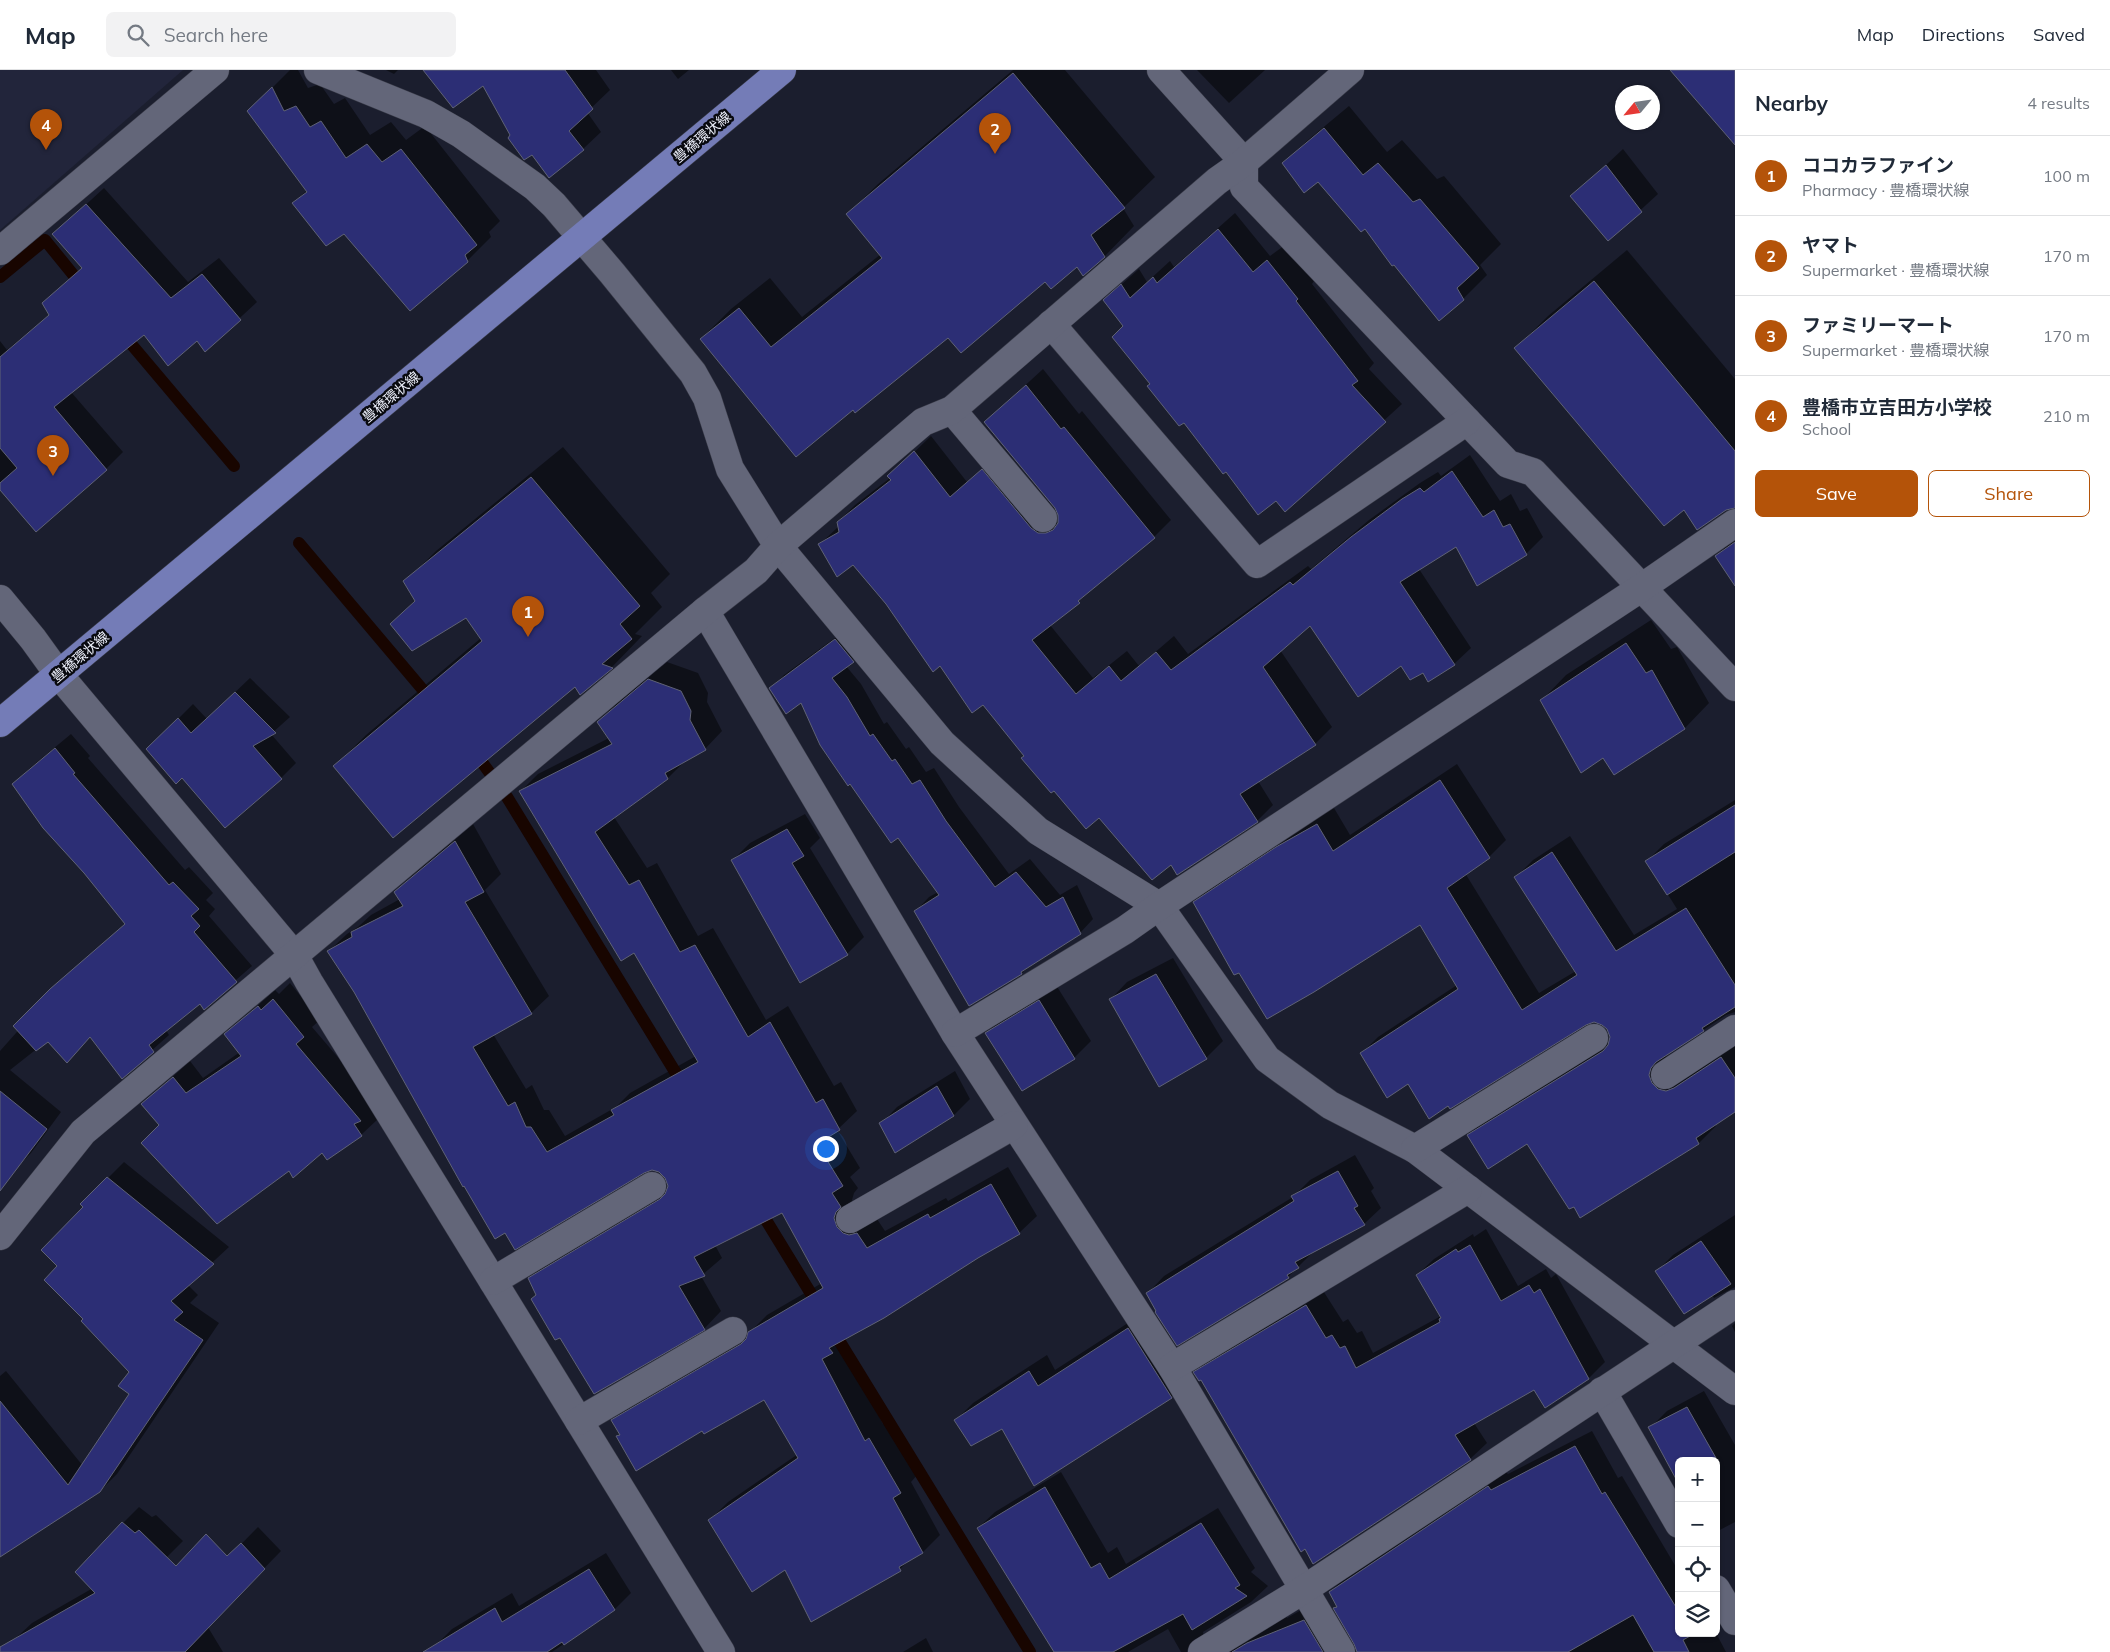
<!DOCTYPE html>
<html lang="en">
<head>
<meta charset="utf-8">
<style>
	:root { --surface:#fff; --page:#f2f2f3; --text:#1f2937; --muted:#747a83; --line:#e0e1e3; --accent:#b45309 }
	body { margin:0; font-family:Mulish,"Noto Sans JP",sans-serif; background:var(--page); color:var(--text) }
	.controls { position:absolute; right:15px; bottom:15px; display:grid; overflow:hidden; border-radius:8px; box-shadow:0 1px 4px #0004 }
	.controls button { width:45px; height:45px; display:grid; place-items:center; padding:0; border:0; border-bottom:1px solid var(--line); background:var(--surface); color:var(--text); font:25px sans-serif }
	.compass { position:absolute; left:1615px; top:15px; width:45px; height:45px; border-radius:50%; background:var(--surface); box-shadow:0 1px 4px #0004; rotate:241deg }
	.you { position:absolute; left:825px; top:1078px; width:18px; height:18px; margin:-12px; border:4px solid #fff; border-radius:50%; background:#1a73e8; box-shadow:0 0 0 8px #1a73e833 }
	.badge { display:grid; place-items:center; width:32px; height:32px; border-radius:50%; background:var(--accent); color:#fff; font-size:16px; font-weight:700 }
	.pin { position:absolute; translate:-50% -41px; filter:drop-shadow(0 1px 2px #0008) }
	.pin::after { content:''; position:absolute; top:26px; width:18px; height:15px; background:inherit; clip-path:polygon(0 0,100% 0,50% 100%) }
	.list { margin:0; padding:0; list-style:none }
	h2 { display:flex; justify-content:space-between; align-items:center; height:65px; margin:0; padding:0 20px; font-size:21px }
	h2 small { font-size:16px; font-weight:400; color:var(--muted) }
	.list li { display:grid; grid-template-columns:32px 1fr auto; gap:15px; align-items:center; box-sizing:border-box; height:80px; padding:0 20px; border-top:1px solid var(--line) }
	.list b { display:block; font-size:19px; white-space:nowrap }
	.list p { margin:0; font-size:16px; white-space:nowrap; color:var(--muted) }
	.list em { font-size:16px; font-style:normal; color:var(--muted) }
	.actions { display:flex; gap:10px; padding:15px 20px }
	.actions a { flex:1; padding:11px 0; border:1px solid var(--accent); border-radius:8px; text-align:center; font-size:18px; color:var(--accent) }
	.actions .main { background:var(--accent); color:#fff }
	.icon { flex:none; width:28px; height:28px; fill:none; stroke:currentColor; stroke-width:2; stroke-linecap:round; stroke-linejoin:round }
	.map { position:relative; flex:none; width:1735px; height:1582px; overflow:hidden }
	header { display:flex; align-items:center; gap:30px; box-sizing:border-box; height:70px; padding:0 25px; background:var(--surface); border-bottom:1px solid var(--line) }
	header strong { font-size:24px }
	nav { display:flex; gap:28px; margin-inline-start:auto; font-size:18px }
	.search { width:350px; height:45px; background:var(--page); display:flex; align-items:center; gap:12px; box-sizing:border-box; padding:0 18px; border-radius:8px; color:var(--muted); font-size:19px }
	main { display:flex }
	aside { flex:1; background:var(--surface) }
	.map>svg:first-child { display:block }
	.built { fill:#22253b }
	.shadow { fill:#0007 }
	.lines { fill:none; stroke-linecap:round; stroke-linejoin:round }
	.stream { stroke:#180500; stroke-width:12 }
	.building { fill:#2c2e75; stroke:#5f6276 }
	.minor-casing { stroke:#393b48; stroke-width:29 }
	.major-casing { stroke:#393b48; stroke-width:29 }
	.minor { stroke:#636679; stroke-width:28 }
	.major { stroke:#747cb7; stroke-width:28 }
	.labels { text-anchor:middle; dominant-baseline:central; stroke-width:5; stroke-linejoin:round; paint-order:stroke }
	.street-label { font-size:14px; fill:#eceffa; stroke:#08090f }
</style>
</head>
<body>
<header>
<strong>Map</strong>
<div class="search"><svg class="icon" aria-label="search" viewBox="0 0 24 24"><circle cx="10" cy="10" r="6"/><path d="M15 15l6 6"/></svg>Search here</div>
<nav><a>Map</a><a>Directions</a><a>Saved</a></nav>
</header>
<main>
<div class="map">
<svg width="1735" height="1582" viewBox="0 0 1735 1582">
	<rect width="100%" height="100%" fill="#1b1e2e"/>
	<polygon class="built" points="0,0 183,0 0,160"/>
	<g class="shadow">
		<polygon points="290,0 298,0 308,18 320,14 334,34 345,28 370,65 391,52 406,70 425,56 500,151 489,162 491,167 467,191 344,162 294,133 307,120 249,41"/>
		<polygon points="386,0 398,0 394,4"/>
		<polygon points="423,0 596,0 610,20 587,42 601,62 583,79 532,84 511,65 483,14 453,36"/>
		<polygon points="671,0 689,0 678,9"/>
		<polygon points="1013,0 1065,0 1155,107 1123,138 1134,156 1104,187 1077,195 1045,211 948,266 853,339 701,269 731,239 770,208 802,247 881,184 848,144 878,114"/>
		<polygon points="1197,0 1265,0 1229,33"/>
		<polygon points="1349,36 1387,82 1402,70 1437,109 1444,106 1501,174 1480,195 1487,205 1463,229 1365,157 1318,110 1284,93 1308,70"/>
		<polygon points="1623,79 1658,124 1609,169 1572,127"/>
		<polygon points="104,118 188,212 219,188 257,232 205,280 197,269 144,263 71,322 123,382 106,399 0,418 0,271 7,280 50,244 43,233 83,197 54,164"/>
		<polygon points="1235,143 1270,186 1285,175 1314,211 1312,214 1374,293 1369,299 1402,334 1285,441 1277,429 1226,400 1151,314 1124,256 1104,230 1139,199 1147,212 1170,191 1174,197"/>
		<polygon points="1627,180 1735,309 1735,397 1516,278 1548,246"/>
		<polygon points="1043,299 1079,344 1082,341 1171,450 1154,467 1050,555 1093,608 1127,581 1139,596 1174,566 1188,584 1308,496 1311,499 1369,450 1420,413 1438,402 1441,406 1470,385 1500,431 1511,424 1520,441 1527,438 1543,467 1526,484 1477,514 1456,475 1419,499 1471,578 1454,594 1423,602 1401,595 1310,554 1280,580 1332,657 1315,674 1258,711 1273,735 1257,751 1171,793 1099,746 1026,685 983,633 940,594 853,493 820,474 839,456 838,452 855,435 890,408 906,390 931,366 967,412 999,384 1055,446 1060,447 1056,437 985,352"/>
		<polygon points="563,377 670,504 651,523 662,537 635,564 642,566 612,597 581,623 575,615 335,696 366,665 481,568 466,547 391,554 416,529 405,512 436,481"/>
		<polygon points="1735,468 1735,514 1716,486"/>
		<polygon points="1651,550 1671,579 1677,577 1709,633 1685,658 1614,703 1603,686 1542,630 1566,605"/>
		<polygon points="850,557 867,577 846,596 861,614 884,654 887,652 906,679 909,677 926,702 934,698 959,737 1009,804 1030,789 1060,825 1077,815 1093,849 1080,863 1029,895 1022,903 969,935 916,841 929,827 938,822 802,631 771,619 784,605"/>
		<polygon points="667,592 698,603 708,623 707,632 722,661 705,679 685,691 668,708 614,747 647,798 657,793 698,866 713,858 766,950 788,936 834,1016 841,1012 857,1041 837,1060 860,1098 850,1107 858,1118 854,1123 852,1130 854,1139 875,1146 885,1161 946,1128 948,1131 1008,1097 1037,1146 1019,1163 977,1187 847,1267 841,1273 883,1354 887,1351 918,1404 911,1412 940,1465 923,1482 908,1491 900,1499 785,1499 710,1450 728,1432 798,1384 764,1329 703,1359 618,1367 621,1364 613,1351 630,1333 749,1263 767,1245 822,1213 782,1142 715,1175 722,1188 701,1206 721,1241 704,1259 537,1224 530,1208 548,1191 668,1119 666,1107 660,1101 652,1099 644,1101 515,1178 329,881 347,864 358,857 371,845 400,829 395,822 413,805 473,754 501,804 485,820 549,926 531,943 493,964 526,1019 532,1015 544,1040 549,1040 565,1066 616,1037 630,1023 696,986 634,882 521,721 538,704 609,668 599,652 616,634"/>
		<polygon points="250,608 290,647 271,664 296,693 281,708 182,706 148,679 193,634 207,649"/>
		<polygon points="71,664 90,686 88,688 185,800 189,797 213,823 206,830 215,839 209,846 252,896 204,938 200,933 166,960 169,965 122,1007 91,966 48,970 10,1000 61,1042 31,1083 16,1098 0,1104 0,981 64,909 126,853 14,714 30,698"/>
		<polygon points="1457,694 1506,770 1489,787 1465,803 1539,923 1576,901 1516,807 1533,790 1570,766 1634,865 1677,839 1647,791 1664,774 1735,730 1735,942 1726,945 1667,984 1666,988 1669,997 1735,973 1735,1041 1715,1054 1716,1056 1699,1073 1581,1146 1527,1072 1468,1066 1485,1049 1610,971 1608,959 1602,953 1594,951 1585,954 1408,1012 1361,984 1378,967 1457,915 1420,853 1239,901 1194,833 1211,816 1295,761 1334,738 1350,765"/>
		<polygon points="805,744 820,768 810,778 864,867 847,884 733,790 750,773"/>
		<polygon points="1173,888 1223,971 1206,988 1111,929 1127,912"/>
		<polygon points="290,913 320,950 312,957 377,1033 378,1049 361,1065 322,1081 289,1100 160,1055 143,1034 190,991 203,1008 240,982 225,965 275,920 279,924"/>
		<polygon points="1056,915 1091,971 1074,988 987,963 1004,946"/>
		<polygon points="955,1001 970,1029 953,1046 881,1054 897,1037"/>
		<polygon points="1355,1085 1374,1118 1371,1121 1381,1138 1364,1154 1315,1180 1288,1207 1158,1240 1148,1223 1164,1206 1293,1127 1310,1110"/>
		<polygon points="124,1092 229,1177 188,1215 198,1225 190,1233 219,1253 117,1404 100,1421 0,1486 0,1306 6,1301 83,1396 131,1324 131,1302 85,1249 58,1196 84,1137 82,1134"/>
		<polygon points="1735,1145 1735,1217 1714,1228 1712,1225 1657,1201 1673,1185"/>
		<polygon points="1486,1159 1518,1216 1546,1199 1551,1208 1556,1204 1605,1292 1589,1308 1545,1336 1535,1318 1474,1353 1487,1373 1470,1389 1314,1493 1201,1308 1195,1303 1211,1286 1322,1219 1343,1252 1348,1249 1357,1263 1362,1261 1373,1283 1441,1246 1417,1205 1434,1189 1473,1164 1474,1167"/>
		<polygon points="1145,1242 1188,1310 1171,1327 1034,1414 1003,1357 956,1350 973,1333 1047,1285 1055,1300"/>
		<polygon points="1735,1253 1735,1262 1732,1256"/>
		<polygon points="1704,1321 1735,1375 1735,1452 1716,1462 1716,1391 1679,1391 1650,1358 1667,1341"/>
		<polygon points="1592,1361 1618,1408 1622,1406 1679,1502 1679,1563 1716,1563 1726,1582 1181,1582 1168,1559 1128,1582 1056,1582 978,1458 995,1442 1061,1402 1108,1483 1117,1477 1126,1494 1218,1438 1255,1498 1251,1502 1268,1516 1251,1532 1203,1562 1205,1574 1285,1545 1287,1548 1303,1539 1350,1580 1358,1582 1356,1574 1335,1538 1338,1536 1330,1522 1347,1506 1505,1401 1508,1404"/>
		<polygon points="139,1437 152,1447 156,1445 183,1471 166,1488 223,1582 23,1582 15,1569 32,1553 93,1518 123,1453"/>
		<polygon points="258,1457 281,1481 246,1517 210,1506"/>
		<polygon points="606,1483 631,1523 615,1539 552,1582 424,1582 440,1571 452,1559 512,1523 519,1536"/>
		<polygon points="926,1568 933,1582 903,1582"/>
	</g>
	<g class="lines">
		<g class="stream">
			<polyline points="0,207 45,170 84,218"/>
			<polyline points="121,262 234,396"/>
			<polyline points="299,473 434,633"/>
			<polyline points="474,681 507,727 685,1018"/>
			<polyline points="758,1137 821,1240"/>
			<polyline points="832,1259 1030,1582"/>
		</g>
	</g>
	<g class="building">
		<polygon points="423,0 565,0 593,39 569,61 584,80 549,108 532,85 524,90 508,68 510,65 483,16 453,38"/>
		<polygon points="1670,0 1735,0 1735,75"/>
		<polygon points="1013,3 1125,138 1091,165 1105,187 1083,206 1077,197 1051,219 1045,212 961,283 948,268 855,343 853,340 796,387 700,269 739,238 771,277 882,188 846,144"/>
		<polygon points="272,17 284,41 296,36 310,57 321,51 346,88 367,74 382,92 401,79 477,175 465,185 468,192 410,241 344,164 326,176 292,133 307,122 247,41"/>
		<polygon points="1324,58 1363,105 1378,93 1413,132 1420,129 1479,198 1457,218 1464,230 1439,251 1394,195 1392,196 1365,159 1361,162 1318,112 1304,123 1282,93"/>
		<polygon points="1606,95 1642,142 1608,171 1570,126"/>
		<polygon points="86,134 171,228 202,204 241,250 205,282 197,271 168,296 144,265 54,337 107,400 36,462 0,420 0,413 17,398 0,378 0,287 49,245 42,233 82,198 52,164"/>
		<polygon points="1218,159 1253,202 1267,190 1298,229 1296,231 1358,311 1352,315 1386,352 1285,442 1276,431 1258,445 1226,402 1223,404 1184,353 1179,356 1147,316 1150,314 1112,267 1123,256 1103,230 1121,214 1130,228 1153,207 1157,213"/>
		<polygon points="1594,211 1735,381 1735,438 1726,440 1697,460 1684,440 1664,456 1514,278"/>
		<polygon points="1026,315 1061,359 1064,357 1155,468 1078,531 1080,533 1032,570 1076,624 1109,596 1121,611 1156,582 1171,600 1290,512 1293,515 1351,467 1402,429 1420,418 1424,422 1452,401 1483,447 1494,440 1503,457 1510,454 1527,485 1477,516 1456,477 1400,512 1455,595 1428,612 1423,603 1410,610 1401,596 1358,627 1310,556 1263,597 1316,675 1240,724 1258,752 1177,805 1171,795 1152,810 1099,748 1086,759 1054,721 1051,723 1021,688 1024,686 983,635 972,643 940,596 933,602 886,534 853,495 837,507 818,474 839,462 837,452 891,410 887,406 914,381 950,427 982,399 1031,458 1038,463 1046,463 1053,460 1058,453 1058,445 1055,438 984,352"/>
		<polygon points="531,407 640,536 620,554 632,569 602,594 613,598 580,625 575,617 393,768 333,696 482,571 466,548 412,581 390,554 415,531 403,511"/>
		<polygon points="1735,472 1735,516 1715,486"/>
		<polygon points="835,569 854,592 832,608 847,627 870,666 873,664 892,691 895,689 912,714 920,710 946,751 995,817 1016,802 1046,837 1063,827 1081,864 1021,902 1022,904 969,936 914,841 939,825 898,768 891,773 850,714 848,716 820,675 801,633 786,644 769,618"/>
		<polygon points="1626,573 1646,603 1652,600 1685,659 1614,705 1603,688 1581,703 1540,630"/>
		<polygon points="648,609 681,621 691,641 690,650 706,680 665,703 668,709 595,762 629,815 639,810 680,882 695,875 748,967 770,952 816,1033 823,1029 840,1060 817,1074 843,1116 832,1123 841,1137 836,1142 834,1148 837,1157 843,1163 849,1165 857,1163 867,1178 928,1144 930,1148 991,1114 1020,1164 978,1188 884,1248 829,1278 833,1283 822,1289 865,1371 869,1368 901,1423 893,1428 923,1483 899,1497 901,1501 811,1552 785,1500 752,1522 708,1450 798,1388 764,1330 704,1364 702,1361 636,1401 616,1366 620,1365 611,1350 741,1274 746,1269 748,1262 823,1218 782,1143 694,1187 705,1206 679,1216 705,1260 594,1324 560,1268 555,1270 531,1229 536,1225 528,1208 660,1129 665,1124 668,1116 665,1108 659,1102 652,1100 644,1103 515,1180 505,1163 495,1169 464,1116 463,1117 354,922 327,881 352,867 351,862 403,836 394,822 455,771 484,822 465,832 532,944 473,977 508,1036 515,1032 526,1057 531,1057 547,1082 614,1045 611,1040 698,992 634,883 621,891 519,721 612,674 597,652"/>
		<polygon points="235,622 276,663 253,676 282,709 225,758 182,708 176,714 146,679 178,648 191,663"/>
		<polygon points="55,678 75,703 73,704 169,815 173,812 199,839 191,846 200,856 194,862 237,912 204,940 200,934 149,975 154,982 122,1009 90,967 67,993 48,972 36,981 13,956 50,919 125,854 84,803 43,758 12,714"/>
		<polygon points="1440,710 1490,788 1447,818 1522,940 1577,905 1514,807 1552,782 1616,881 1686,838 1735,915 1735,937 1702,958 1704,961 1656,992 1651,998 1649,1005 1652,1013 1658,1019 1666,1021 1674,1018 1721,987 1735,1008 1735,1042 1696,1068 1699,1074 1580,1148 1574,1137 1569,1139 1527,1074 1488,1099 1467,1065 1603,981 1608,975 1610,967 1607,959 1602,955 1594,952 1586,955 1450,1039 1448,1036 1429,1049 1408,1014 1387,1028 1360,983 1458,919 1420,855 1314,922 1267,949 1239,903 1234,905 1193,832 1276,777 1317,754 1333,781"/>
		<polygon points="1735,735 1735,782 1667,825 1645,791"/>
		<polygon points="787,759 804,786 792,793 848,885 800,913 731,790"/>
		<polygon points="1156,904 1207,989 1159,1017 1109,929"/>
		<polygon points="273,929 304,967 296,974 361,1051 354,1054 362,1066 327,1090 322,1083 293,1108 289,1101 217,1154 141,1073 159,1055 141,1034 173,1007 186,1023 241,986 224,964 258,936 261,940"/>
		<polygon points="1039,930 1075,989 1022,1021 985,963"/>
		<polygon points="937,1016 954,1046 895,1083 879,1053"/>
		<polygon points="0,1021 47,1059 0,1121"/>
		<polygon points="1338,1101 1358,1136 1354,1138 1365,1155 1295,1192 1299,1198 1287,1205 1289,1208 1177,1276 1155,1242 1156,1241 1146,1223 1294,1131 1291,1126"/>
		<polygon points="107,1107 214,1194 171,1231 183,1242 174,1250 203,1270 100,1422 0,1487 0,1331 68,1415 129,1324 118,1316 129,1302 81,1251 83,1249 44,1210 57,1196 41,1180 83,1137 80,1134"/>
		<polygon points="1701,1171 1731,1214 1684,1244 1655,1201"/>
		<polygon points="1470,1175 1501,1231 1529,1215 1534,1223 1540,1219 1589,1309 1545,1338 1534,1320 1455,1365 1471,1390 1313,1494 1305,1479 1301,1482 1201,1310 1199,1311 1193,1302 1306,1235 1326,1268 1332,1265 1340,1278 1345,1276 1356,1298 1440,1252 1439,1249 1441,1248 1416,1205 1456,1179 1458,1182"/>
		<polygon points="1128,1258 1172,1328 1034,1416 1002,1359 971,1376 954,1350 1029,1301 1038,1316"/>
		<polygon points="1687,1337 1716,1388 1711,1391 1679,1391 1679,1408 1676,1409 1648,1357"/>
		<polygon points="1575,1376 1602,1424 1605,1422 1679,1542 1679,1563 1690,1563 1692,1565 1683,1570 1689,1582 1654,1582 1633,1545 1568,1582 1357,1582 1354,1574 1333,1538 1337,1537 1329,1522 1488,1416 1491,1420"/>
		<polygon points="1045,1417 1091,1498 1100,1493 1109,1509 1201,1453 1240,1515 1235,1518 1247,1526 1192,1560 1183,1544 1113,1582 1054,1582 977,1458"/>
		<polygon points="122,1452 135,1463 139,1460 176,1496 206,1464 227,1486 241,1473 265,1499 185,1582 0,1582 0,1577 95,1523 75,1502"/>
		<polygon points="589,1499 615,1540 564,1575 562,1572 547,1582 423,1582 495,1538 502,1552"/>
		<polygon points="1304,1550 1323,1582 1232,1582 1247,1573"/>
	</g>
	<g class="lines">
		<g class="minor-casing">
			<g id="minor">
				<polyline points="318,0 426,44 461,64 535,117 554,135 612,203 693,303 707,328 730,399 778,476 942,673 1038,761 1159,836 1267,989 1330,1035 1415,1079 1735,1321"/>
				<polyline points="1161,0 1244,92 1244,117 1508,394 1533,402 1735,617"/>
				<polyline points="0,181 215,0"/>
				<polyline points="1051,254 1257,494 1467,351"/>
				<polyline points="952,340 1043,448"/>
				<polyline points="0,529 33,569 59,605 294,885 309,912 721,1582"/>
				<polyline points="705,541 955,963 1172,1297 1341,1582"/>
				<polyline points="955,963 1125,860 1159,836 1641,518 1735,453"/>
				<polyline points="1665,1005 1735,959"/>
				<polyline points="1415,1079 1594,968"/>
				<polyline points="850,1149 1014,1055"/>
				<polyline points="0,1166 83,1062 705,541 756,501 778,476 923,352 952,340 1217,111 1244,92 1350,0"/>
				<polyline points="493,1211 652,1116"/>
				<polyline points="1172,1297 1468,1119"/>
				<polyline points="1602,1321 1679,1454"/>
				<polyline points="579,1351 733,1261"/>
				<polyline points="1716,1519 1735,1551"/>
				<polyline points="1202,1582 1303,1520 1735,1234"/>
			</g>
		</g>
		<g class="major-casing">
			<polyline id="major" points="0,653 782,0"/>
		</g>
		<use href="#minor" class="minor"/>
		<use href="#major" class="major"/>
	</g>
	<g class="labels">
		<g class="street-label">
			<text transform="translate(702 67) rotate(-40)">豊橋環状線</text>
			<text transform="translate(391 327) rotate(-40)">豊橋環状線</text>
			<text transform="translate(80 587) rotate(-40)">豊橋環状線</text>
		</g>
	</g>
</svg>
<div class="controls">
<button>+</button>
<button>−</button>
<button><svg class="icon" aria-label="locate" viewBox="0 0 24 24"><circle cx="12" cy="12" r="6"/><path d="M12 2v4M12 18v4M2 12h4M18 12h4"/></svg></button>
<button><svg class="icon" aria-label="layers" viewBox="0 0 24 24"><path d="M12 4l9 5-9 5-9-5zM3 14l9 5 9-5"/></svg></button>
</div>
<svg class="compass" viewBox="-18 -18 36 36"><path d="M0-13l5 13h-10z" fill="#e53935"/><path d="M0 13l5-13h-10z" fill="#747a83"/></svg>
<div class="you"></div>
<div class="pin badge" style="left:528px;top:567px">1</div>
<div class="pin badge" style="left:995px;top:84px">2</div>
<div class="pin badge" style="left:53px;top:406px">3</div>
<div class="pin badge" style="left:46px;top:80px">4</div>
</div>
<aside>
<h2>Nearby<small>4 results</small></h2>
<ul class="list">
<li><span class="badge">1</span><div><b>ココカラファイン</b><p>Pharmacy · 豊橋環状線</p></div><em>100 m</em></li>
<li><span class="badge">2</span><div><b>ヤマト</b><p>Supermarket · 豊橋環状線</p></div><em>170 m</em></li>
<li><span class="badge">3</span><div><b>ファミリーマート</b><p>Supermarket · 豊橋環状線</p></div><em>170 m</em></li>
<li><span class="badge">4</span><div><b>豊橋市立吉田方小学校</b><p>School</p></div><em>210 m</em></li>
</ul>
<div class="actions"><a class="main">Save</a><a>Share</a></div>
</aside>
</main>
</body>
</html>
